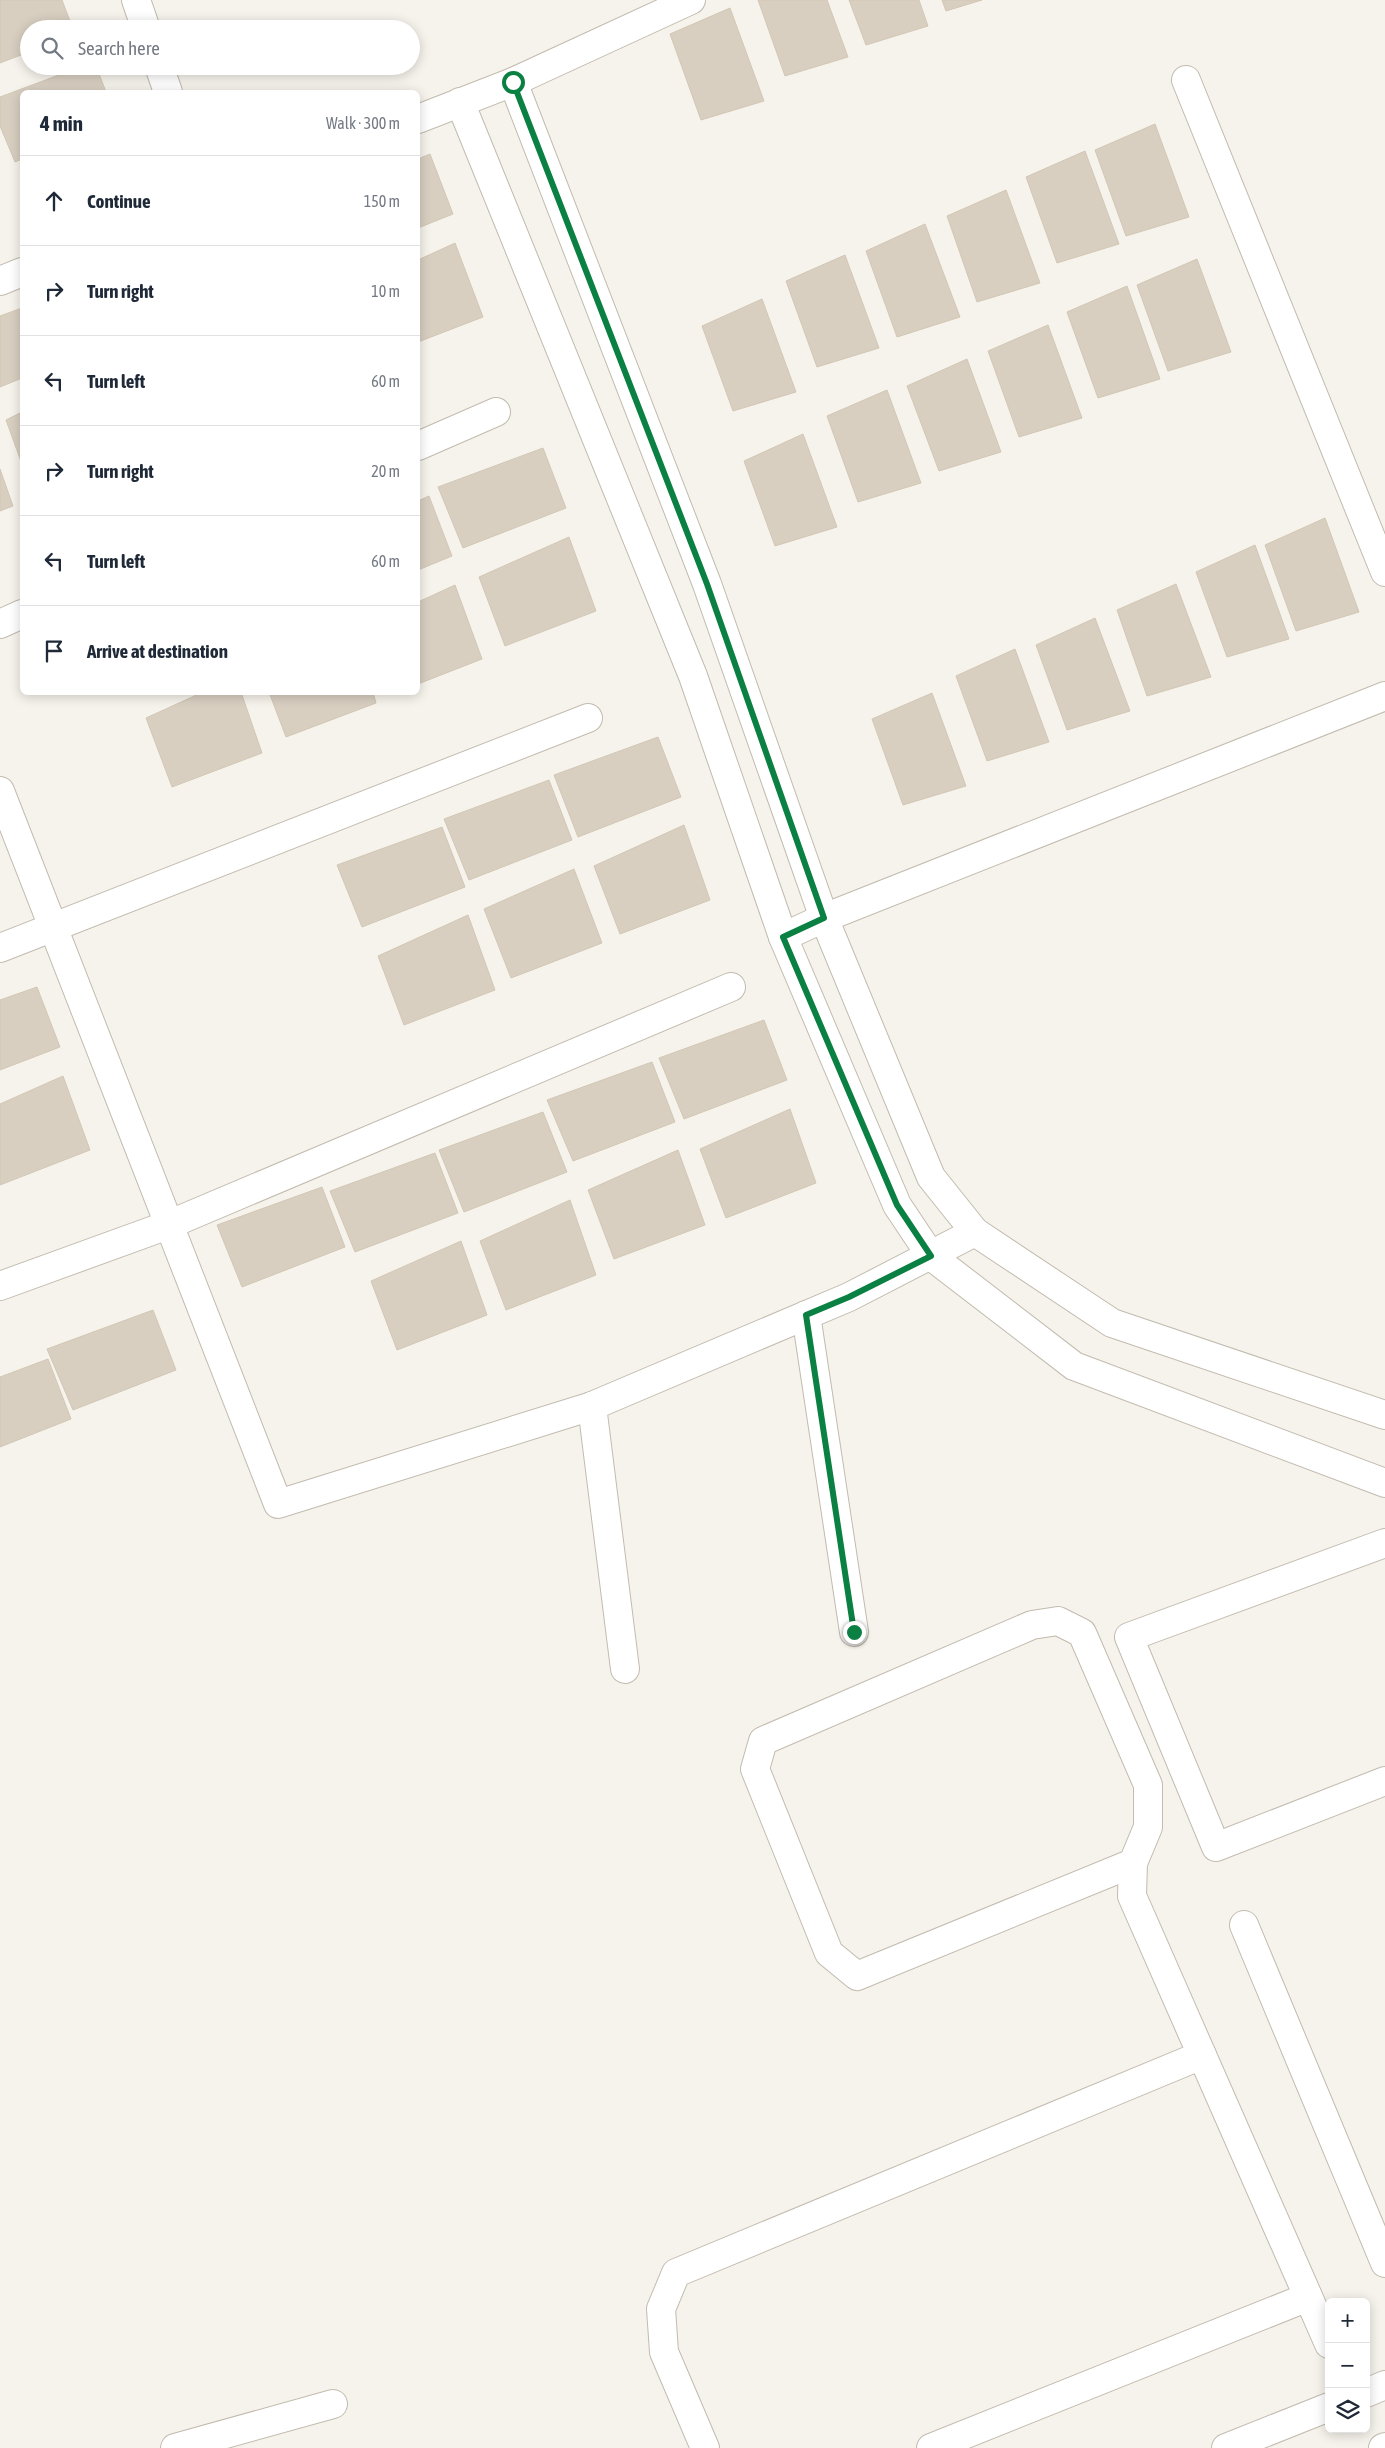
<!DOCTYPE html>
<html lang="en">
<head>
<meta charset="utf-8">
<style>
	:root { --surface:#fff; --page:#f6f6f7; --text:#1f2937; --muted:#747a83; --line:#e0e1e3 }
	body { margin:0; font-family:"Asap Condensed",sans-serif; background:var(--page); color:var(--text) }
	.controls { position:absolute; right:15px; bottom:15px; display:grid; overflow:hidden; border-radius:8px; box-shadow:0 2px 12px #0003 }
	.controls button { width:45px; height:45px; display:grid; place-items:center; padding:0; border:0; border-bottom:1px solid var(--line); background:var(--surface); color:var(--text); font:25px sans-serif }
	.stop { position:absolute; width:15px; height:15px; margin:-11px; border:4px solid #0b8043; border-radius:50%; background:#fff }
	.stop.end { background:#0b8043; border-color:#fff; box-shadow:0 1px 5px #0008 }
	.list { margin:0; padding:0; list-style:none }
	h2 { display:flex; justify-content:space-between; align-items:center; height:65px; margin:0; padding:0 20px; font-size:21px }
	h2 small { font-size:16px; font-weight:400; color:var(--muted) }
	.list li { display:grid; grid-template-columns:32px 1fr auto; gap:15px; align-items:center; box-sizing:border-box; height:90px; padding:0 20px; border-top:1px solid var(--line) }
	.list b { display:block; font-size:19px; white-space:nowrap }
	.list em { font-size:16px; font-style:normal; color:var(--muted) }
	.icon { flex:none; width:28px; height:28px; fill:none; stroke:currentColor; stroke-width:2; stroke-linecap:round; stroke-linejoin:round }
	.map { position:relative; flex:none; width:1385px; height:2448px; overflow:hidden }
	.search { position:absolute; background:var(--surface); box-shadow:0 2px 12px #0003; left:20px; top:20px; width:400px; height:55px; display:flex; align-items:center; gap:12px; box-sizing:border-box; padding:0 18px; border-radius:28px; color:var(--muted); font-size:19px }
	.panel { position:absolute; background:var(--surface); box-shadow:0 2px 12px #0003; left:20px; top:90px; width:400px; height:605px; border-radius:8px }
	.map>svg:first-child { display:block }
	.building { fill:#d8cfc1; stroke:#d3c7b4 }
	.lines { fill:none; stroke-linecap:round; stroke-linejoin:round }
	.minor-casing { stroke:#c2bbae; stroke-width:30 }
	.minor { stroke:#fff; stroke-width:28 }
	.route { stroke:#0b8043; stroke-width:6 }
</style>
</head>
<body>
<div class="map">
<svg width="1385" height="2448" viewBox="0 0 1385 2448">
	<rect width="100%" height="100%" fill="#f6f3ec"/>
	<g class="building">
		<polygon points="0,0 62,0 73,29 29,29 29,52 0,63"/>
		<polygon points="758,0 827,0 848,57 785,76"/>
		<polygon points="849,0 919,0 928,26 866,45"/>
		<polygon points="942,0 982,0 946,11"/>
		<polygon points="730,8 764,101 701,120 670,34"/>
		<polygon points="83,66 96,66 106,92 22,92 22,159 15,162 0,126 0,97"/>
		<polygon points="1155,124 1189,217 1126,236 1095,150"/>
		<polygon points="1085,151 1119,244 1057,263 1026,177"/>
		<polygon points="430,154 453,214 418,228 418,159"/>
		<polygon points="1006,190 1040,283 977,302 947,216"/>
		<polygon points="925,224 960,317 897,337 866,251"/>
		<polygon points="455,243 483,317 418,342 418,260"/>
		<polygon points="845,255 879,348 817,367 786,281"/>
		<polygon points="1197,259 1231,352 1168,371 1137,285"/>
		<polygon points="1127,286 1160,379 1098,398 1067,312"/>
		<polygon points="762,299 796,392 733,411 702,326"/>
		<polygon points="22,308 22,378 0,387 0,316"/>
		<polygon points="1048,325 1082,418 1019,437 988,351"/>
		<polygon points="967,359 1001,452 939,471 907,386"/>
		<polygon points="887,390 921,483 858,502 827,416"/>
		<polygon points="22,412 22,464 6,420"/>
		<polygon points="803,434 837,527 775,546 744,461"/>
		<polygon points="543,448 566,508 463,548 438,487"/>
		<polygon points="0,469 13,506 0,511"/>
		<polygon points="429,496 452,556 418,570 418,501"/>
		<polygon points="1325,518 1359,612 1296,631 1265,545"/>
		<polygon points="569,537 596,611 505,646 479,577"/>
		<polygon points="1255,545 1289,639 1227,657 1196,572"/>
		<polygon points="1176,584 1211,677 1147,696 1117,610"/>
		<polygon points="455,585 482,659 418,684 418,602"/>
		<polygon points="1095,618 1130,711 1067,730 1036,645"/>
		<polygon points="1015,649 1049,742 987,761 956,676"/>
		<polygon points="203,692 241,692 262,753 172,787 146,718"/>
		<polygon points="269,692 373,692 376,703 286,737"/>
		<polygon points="932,693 966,786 903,805 872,719"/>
		<polygon points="658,737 681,797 578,837 554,775"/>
		<polygon points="549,780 572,840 469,880 444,819"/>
		<polygon points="684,825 710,900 620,934 594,866"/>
		<polygon points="442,827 465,887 362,927 337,865"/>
		<polygon points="574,869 602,943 511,978 484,909"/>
		<polygon points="468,915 495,990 404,1025 378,956"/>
		<polygon points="37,987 60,1047 0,1070 0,1000"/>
		<polygon points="764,1020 787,1080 684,1119 659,1058"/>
		<polygon points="652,1062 675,1122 573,1161 547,1100"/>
		<polygon points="63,1076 90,1150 0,1185 0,1104"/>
		<polygon points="790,1109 816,1183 726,1218 700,1149"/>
		<polygon points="543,1112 567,1172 464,1212 439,1150"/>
		<polygon points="678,1150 705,1225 614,1259 588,1190"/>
		<polygon points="435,1153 458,1213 355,1252 330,1191"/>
		<polygon points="322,1187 345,1247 242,1287 217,1225"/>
		<polygon points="570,1200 596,1275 506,1310 480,1241"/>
		<polygon points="461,1241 487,1315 397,1350 371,1281"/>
		<polygon points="153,1310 176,1370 73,1410 47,1349"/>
		<polygon points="48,1359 71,1419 0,1447 0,1377"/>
	</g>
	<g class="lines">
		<g class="minor-casing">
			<g id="minor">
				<polyline points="136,0 146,29"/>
				<polyline points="159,66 168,92"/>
				<polyline points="1186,80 1385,572"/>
				<polyline points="513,82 707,584 824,918 931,1177 975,1232 1112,1323 1385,1415"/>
				<polyline points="460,102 693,676 783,937 897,1205 931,1256 1074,1366 1385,1483"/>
				<polyline points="418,119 513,82 691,0"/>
				<polyline points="0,281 22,272"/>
				<polyline points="418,446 496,412"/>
				<polyline points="0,624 22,614"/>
				<polyline points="0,791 278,1504 592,1406 849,1297 975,1232"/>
				<polyline points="783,937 824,918 1385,696"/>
				<polyline points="0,948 588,718"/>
				<polyline points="0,1286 168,1225 731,987"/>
				<polyline points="806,1315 854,1632"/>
				<polyline points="592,1406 625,1669"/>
				<polyline points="1385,1543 1129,1637 1216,1847 1385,1781"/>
				<polyline points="1133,1863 857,1976 829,1953 755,1769 763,1741 1032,1625 1058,1621 1082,1633 1148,1785 1148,1827 1133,1863 1132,1896 1329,2344"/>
				<polyline points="1244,1925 1385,2263"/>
				<polyline points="1366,2393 1385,2385"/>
				<polyline points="175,2448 333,2404"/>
				<polyline points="705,2448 664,2352 661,2309 676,2273 1202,2055"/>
				<polyline points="931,2448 1308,2297"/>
				<polyline points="1226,2448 1329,2407"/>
				<polyline points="1383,2448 1385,2447"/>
			</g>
		</g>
		<use href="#minor" class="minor"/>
	</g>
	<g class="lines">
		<polyline class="route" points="513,82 707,584 824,918 783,937 897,1205 931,1256 849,1297 806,1315 854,1632"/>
	</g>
</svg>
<div class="controls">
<button>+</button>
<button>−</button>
<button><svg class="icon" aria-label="layers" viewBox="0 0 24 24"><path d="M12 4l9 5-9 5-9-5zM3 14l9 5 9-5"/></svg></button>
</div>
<div class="stop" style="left:513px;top:82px"></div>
<div class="stop end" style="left:854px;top:1632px"></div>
<div class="search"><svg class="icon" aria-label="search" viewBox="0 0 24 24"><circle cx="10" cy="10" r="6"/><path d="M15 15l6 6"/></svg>Search here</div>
<section class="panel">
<h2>4 min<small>Walk · 300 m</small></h2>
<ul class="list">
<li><svg class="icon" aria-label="ahead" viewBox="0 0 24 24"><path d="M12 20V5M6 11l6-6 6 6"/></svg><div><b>Continue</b></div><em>150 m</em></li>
<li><svg class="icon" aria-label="right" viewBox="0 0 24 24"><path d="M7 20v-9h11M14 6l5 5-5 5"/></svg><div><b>Turn right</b></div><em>10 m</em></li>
<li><svg class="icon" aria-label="left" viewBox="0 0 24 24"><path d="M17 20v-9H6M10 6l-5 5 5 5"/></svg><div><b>Turn left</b></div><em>60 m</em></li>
<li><svg class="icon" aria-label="right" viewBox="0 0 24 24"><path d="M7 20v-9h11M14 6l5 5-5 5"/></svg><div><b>Turn right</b></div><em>20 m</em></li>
<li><svg class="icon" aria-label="left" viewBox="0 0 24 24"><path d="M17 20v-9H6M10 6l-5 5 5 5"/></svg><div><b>Turn left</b></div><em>60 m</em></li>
<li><svg class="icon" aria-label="arrive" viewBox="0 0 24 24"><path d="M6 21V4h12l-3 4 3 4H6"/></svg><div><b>Arrive at destination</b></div></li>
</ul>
</section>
</div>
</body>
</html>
